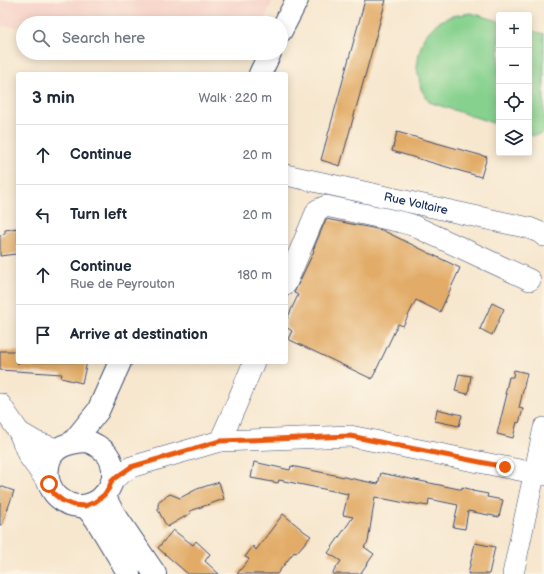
<!DOCTYPE html>
<html lang="en">
<head>
<meta charset="utf-8">
<style>
	:root { --surface:#fff; --page:#f2f2f3; --text:#1f2937; --muted:#747a83; --line:#e0e1e3 }
	body { margin:0; font-family:"Balsamiq Sans",sans-serif; background:var(--page); color:var(--text) }
	.controls { position:absolute; right:12px; top:12px; display:grid; overflow:hidden; border-radius:4px; box-shadow:0 2px 10px #0003 }
	.controls button { width:36px; height:36px; display:grid; place-items:center; padding:0; border:0; border-bottom:1px solid var(--line); background:var(--surface); color:var(--text); font:20px sans-serif }
	.stop { position:absolute; width:12px; height:12px; margin:-9px; border:3px solid #ea580c; border-radius:50%; background:#fff }
	.stop.end { background:#ea580c; border-color:#fff; box-shadow:0 1px 4px #0008 }
	.list { margin:0; padding:0; list-style:none }
	h2 { display:flex; justify-content:space-between; align-items:center; height:52px; margin:0; padding:0 16px; font-size:17px }
	h2 small { font-size:13px; font-weight:400; color:var(--muted) }
	.list li { display:grid; grid-template-columns:26px 1fr auto; gap:12px; align-items:center; box-sizing:border-box; height:60px; padding:0 16px; border-top:1px solid var(--line) }
	.list b { display:block; font-size:15px; white-space:nowrap }
	.list p { margin:0; font-size:13px; white-space:nowrap; color:var(--muted) }
	.list em { font-size:13px; font-style:normal; color:var(--muted) }
	.icon { flex:none; width:22px; height:22px; fill:none; stroke:currentColor; stroke-width:2; stroke-linecap:round; stroke-linejoin:round }
	.map { position:relative; flex:none; width:544px; height:574px; overflow:hidden }
	.search { position:absolute; background:var(--surface); box-shadow:0 2px 10px #0003; left:16px; top:16px; width:272px; height:44px; display:flex; align-items:center; gap:10px; box-sizing:border-box; padding:0 14px; border-radius:22px; color:var(--muted); font-size:15px }
	.panel { position:absolute; background:var(--surface); box-shadow:0 2px 10px #0003; left:16px; top:72px; width:272px; height:292px; border-radius:4px }
	.map>svg:first-child { display:block }
	.built { fill:#f7d1c8 }
	.pitch { fill:#86d18e; stroke:#508076 }
	.building { fill:#e2ac67 }
	.lines { fill:none; stroke-linecap:round; stroke-linejoin:round }
	.minor-casing { stroke:#3c4b6f; stroke-width:22 }
	.major-casing { stroke:#3c4b6f; stroke-width:24 }
	.minor { stroke:#fff; stroke-width:21 }
	.major { stroke:#fff; stroke-width:22 }
	.route { stroke:#ea580c; stroke-width:5 }
	.labels { text-anchor:middle; dominant-baseline:central; stroke-width:3; stroke-linejoin:round; paint-order:stroke }
	.street-label { font-size:12px; fill:#1b2f5e; stroke:#fcf5e5 }
</style>
</head>
<body>
<div class="map">
<svg width="544" height="574" viewBox="0 0 544 574">
	<rect width="100%" height="100%" fill="#fcf5e5"/>
	<filter id="ink" filterUnits="userSpaceOnUse"><feTurbulence type="fractalNoise" baseFrequency=".025" numOctaves="2"/><feDisplacementMap in="SourceGraphic" scale="8" xChannelSelector="R" yChannelSelector="G"/><feConvolveMatrix kernelMatrix="1 2 1 2 8 2 1 2 1" color-interpolation-filters="sRGB"/></filter>
	<filter id="wash" filterUnits="userSpaceOnUse"><feTurbulence type="fractalNoise" baseFrequency=".012" numOctaves="4" result="noise"/><feDisplacementMap in="SourceGraphic" scale="16" xChannelSelector="R" yChannelSelector="G"/><feGaussianBlur stdDeviation="0.9" result="paint"/><feColorMatrix in="noise" values="0 0 0 0 0 0 0 0 0 0 0 0 0 0 0 0 0 1.4 0 .05"/><feComposite in="paint" operator="in"/></filter>
	<g filter="url(#wash)">
		<rect width="100%" height="100%" fill="#f7e7cf"/>
		<polygon class="built" points="0,0 273,0 263,23 23,23 23,28 0,26"/>
		<g class="pitch">
			<polygon points="471,13 499,21 499,125 429,102 421,89 417,68 419,53 424,37 437,23 451,16"/>
			<polygon points="529,30 544,34 544,129 543,133 533,136 529,134"/>
		</g>
		<g id="blocks">
			<g class="building">
				<polygon points="365,0 386,0 340,166 321,160"/>
				<polygon points="397,132 487,157 481,177 392,151"/>
				<polygon points="326,219 382,230 460,268 440,312 416,300 403,326 398,324 372,379 288,339 292,331 286,327 286,321 298,295 294,293 314,251 313,250"/>
				<polygon points="18,228 18,253 16,253 16,254 0,256 0,235 5,234 5,230"/>
				<polygon points="492,303 504,309 492,335 480,329"/>
				<polygon points="0,351 18,351 18,364 18,362 87,362 82,383 61,378 62,374 0,370"/>
				<polygon points="514,370 527,373 519,408 523,409 519,423 517,422 513,438 497,434 507,394 505,394 509,377 513,377"/>
				<polygon points="459,374 471,376 468,394 455,391"/>
				<polygon points="437,409 462,415 459,426 435,421"/>
				<polygon points="254,462 290,470 291,466 378,484 381,473 459,489 462,489 462,487 473,490 472,491 488,494 487,497 503,500 499,517 468,511 465,529 453,527 458,505 429,499 428,506 410,503 410,504 375,497 368,542 364,547 374,554 360,574 332,574 341,561 328,553 353,517 343,515 348,494 279,480 278,483 251,478"/>
				<polygon points="219,482 224,499 190,511 191,513 167,527 158,510 158,505 159,501 162,499 170,494 180,498 197,489"/>
				<polygon points="0,486 14,491 2,525 0,525"/>
				<polygon points="283,514 305,532 311,536 296,553 294,552 277,574 237,574 249,559 245,557 253,546 256,550"/>
				<polygon points="173,530 193,545 196,541 210,554 205,561 219,574 188,574 158,548"/>
				<polygon points="475,543 495,547 489,574 468,574"/>
			</g>
		</g>
	</g>
	<g filter="url(#ink)">
		<use href="#blocks" fill-opacity="0" stroke="#3c4b6f" stroke-width="1"/>
		<g class="lines">
			<g class="minor-casing">
				<g id="minor">
					<path id="s1" d="M 286,175 L 529,228 L 541,233 L 544,236"/>
					<polyline points="286,284 317,210 326,206 401,222 412,225 530,280"/>
					<polyline points="0,404 19,432 28,455 49,484"/>
					<polyline points="19,432 36,442 56,449"/>
					<polyline points="220,441 236,405 254,362"/>
					<polyline points="112,480 131,467 220,441 350,436 544,475"/>
					<polyline points="513,574 544,428"/>
				</g>
			</g>
			<g class="major-casing">
				<g id="major">
					<polyline points="281,31 297,0"/>
					<polyline points="260,74 270,53"/>
					<path d="M 87,441 C 94,444 101,447 107,454 C 126,480 98,515 69,504 C 60,500 53,494 50,485 C 47,479 47,473 48,467 C 50,446 69,442 87,441 Z"/>
					<polyline points="73,442 98,411 120,362"/>
					<polyline points="104,495 111,509 155,574"/>
					<polyline points="85,506 96,519 129,574"/>
				</g>
			</g>
			<use href="#minor" class="minor"/>
			<use href="#major" class="major"/>
		</g>
	</g>
	<g class="lines" filter="url(#ink)">
		<polyline class="route" points="49,484 54,494 63,501 73,505 85,506 95,502 104,495 109,488 112,480 131,467 220,441 350,436 505,467"/>
	</g>
	<g class="labels">
		<g class="street-label">
			<text stroke="none"><textPath href="#s1" startOffset="133">Rue Voltaire</textPath></text>
		</g>
	</g>
</svg>
<div class="controls">
<button>+</button>
<button>−</button>
<button><svg class="icon" aria-label="locate" viewBox="0 0 24 24"><circle cx="12" cy="12" r="6"/><path d="M12 2v4M12 18v4M2 12h4M18 12h4"/></svg></button>
<button><svg class="icon" aria-label="layers" viewBox="0 0 24 24"><path d="M12 4l9 5-9 5-9-5zM3 14l9 5 9-5"/></svg></button>
</div>
<div class="stop" style="left:49px;top:484px"></div>
<div class="stop end" style="left:505px;top:467px"></div>
<div class="search"><svg class="icon" aria-label="search" viewBox="0 0 24 24"><circle cx="10" cy="10" r="6"/><path d="M15 15l6 6"/></svg>Search here</div>
<section class="panel">
<h2>3 min<small>Walk · 220 m</small></h2>
<ul class="list">
<li><svg class="icon" aria-label="ahead" viewBox="0 0 24 24"><path d="M12 20V5M6 11l6-6 6 6"/></svg><div><b>Continue</b></div><em>20 m</em></li>
<li><svg class="icon" aria-label="left" viewBox="0 0 24 24"><path d="M17 20v-9H6M10 6l-5 5 5 5"/></svg><div><b>Turn left</b></div><em>20 m</em></li>
<li><svg class="icon" aria-label="ahead" viewBox="0 0 24 24"><path d="M12 20V5M6 11l6-6 6 6"/></svg><div><b>Continue</b><p>Rue de Peyrouton</p></div><em>180 m</em></li>
<li><svg class="icon" aria-label="arrive" viewBox="0 0 24 24"><path d="M6 21V4h12l-3 4 3 4H6"/></svg><div><b>Arrive at destination</b></div></li>
</ul>
</section>
</div>
</body>
</html>
